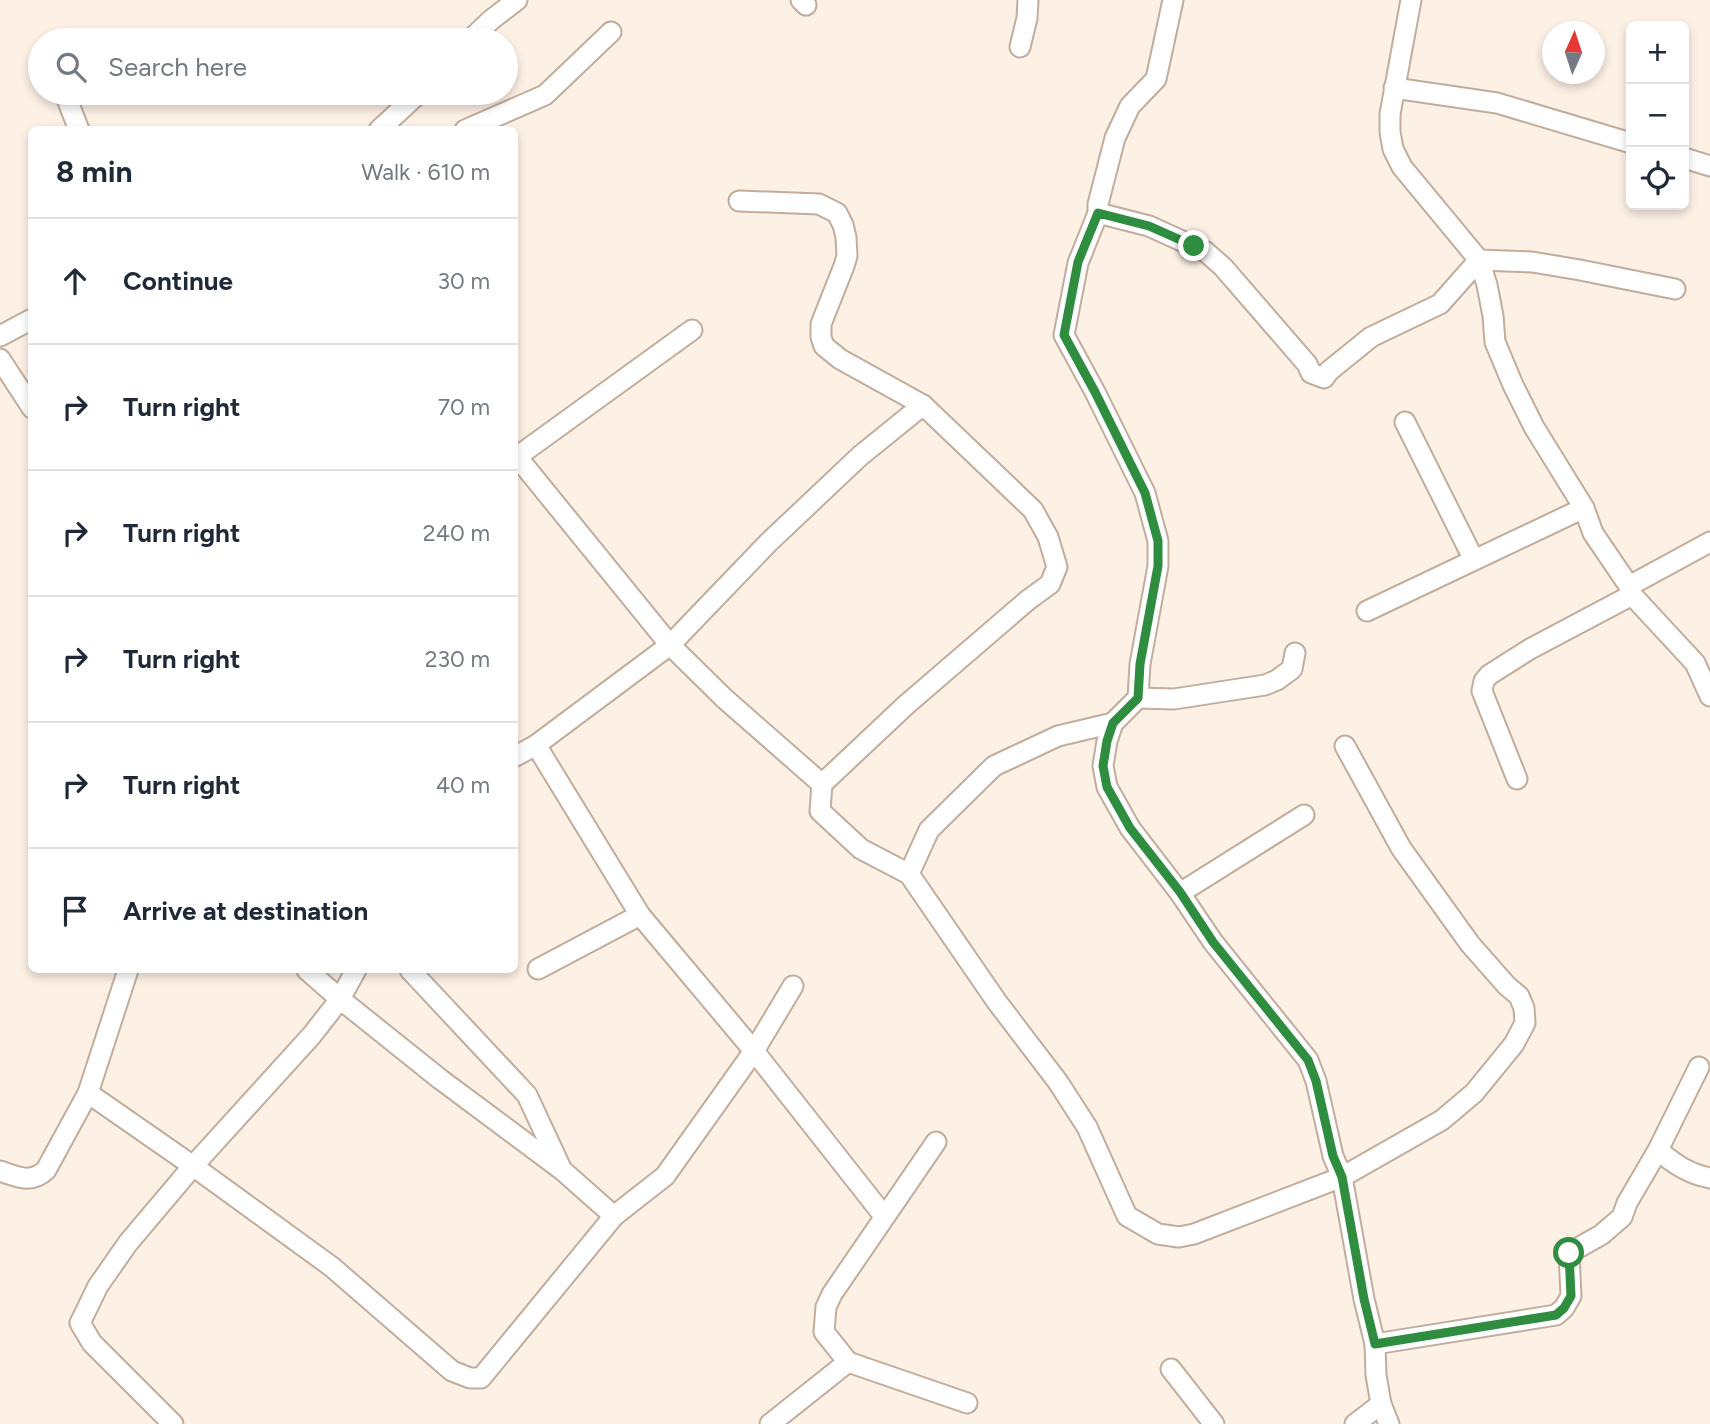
<!DOCTYPE html>
<html lang="en">
<head>
<meta charset="utf-8">
<style>
	:root { --surface:#fff; --page:#f2f2f3; --text:#1f2937; --muted:#747a83; --line:#e0e1e3 }
	body { margin:0; font-family:Figtree,sans-serif; background:var(--page); color:var(--text) }
	.controls { position:absolute; right:21px; top:21px; display:grid; overflow:hidden; border-radius:10px; box-shadow:0 4px 10px #0003 }
	.controls button { width:63px; height:63px; display:grid; place-items:center; padding:0; border:0; border-bottom:2px solid var(--line); background:var(--surface); color:var(--text); font:35px sans-serif }
	.compass { position:absolute; left:1542px; top:21px; width:63px; height:63px; border-radius:50%; background:var(--surface); box-shadow:0 4px 10px #0003; rotate:3deg }
	.stop { position:absolute; width:21px; height:21px; margin:-16px; border:5px solid #2f8d40; border-radius:50%; background:#fff }
	.stop.end { background:#2f8d40; border-color:#fff; box-shadow:0 2px 7px #0008 }
	.list { margin:0; padding:0; list-style:none }
	h2 { display:flex; justify-content:space-between; align-items:center; height:91px; margin:0; padding:0 28px; font-size:30px }
	h2 small { font-size:23px; font-weight:400; color:var(--muted) }
	.list li { display:grid; grid-template-columns:46px 1fr auto; gap:21px; align-items:center; box-sizing:border-box; height:126px; padding:0 28px; border-top:2px solid var(--line) }
	.list b { display:block; font-size:26px; white-space:nowrap }
	.list em { font-size:23px; font-style:normal; color:var(--muted) }
	.icon { flex:none; width:38px; height:38px; fill:none; stroke:currentColor; stroke-width:2; stroke-linecap:round; stroke-linejoin:round }
	.map { position:relative; flex:none; width:1710px; height:1424px; overflow:hidden }
	.search { position:absolute; background:var(--surface); box-shadow:0 4px 10px #0003; left:28px; top:28px; width:490px; height:77px; display:flex; align-items:center; gap:18px; box-sizing:border-box; padding:0 24px; border-radius:38px; color:var(--muted); font-size:26px }
	.panel { position:absolute; background:var(--surface); box-shadow:0 4px 10px #0003; left:28px; top:126px; width:490px; height:847px; border-radius:10px }
	.map>svg:first-child { display:block }
	.lines { fill:none; stroke-linecap:round; stroke-linejoin:round }
	.minor-casing { stroke:#c2ad9c; stroke-width:23 }
	.minor { stroke:#fff; stroke-width:19 }
	.route { stroke:#2f8d40; stroke-width:9 }
</style>
</head>
<body>
<div class="map">
<svg width="1710" height="1424" viewBox="0 0 1710 1424">
	<rect width="100%" height="100%" fill="#fdf0e5"/>
	<g class="lines">
		<g class="minor-casing">
			<g id="minor">
				<polyline points="801,0 806,5"/>
				<polyline points="1173,0 1156,79 1130,106 1115,138 1098,204 1098,213 1078,263 1064,335 1095,392 1145,493 1158,541 1158,566 1140,664 1138,698 1113,723 1107,741 1103,766 1107,787 1130,828 1180,893 1213,942 1308,1060 1316,1081 1333,1156 1342,1177 1364,1299 1375,1344 1376,1375 1381,1404 1389,1424"/>
				<polyline points="1411,0 1390,114 1390,132 1393,149 1402,167 1479,260 1487,285 1493,316 1495,342 1513,385 1534,427 1584,508 1593,533 1629,586 1632,595 1695,663 1710,696"/>
				<polyline points="470,40 491,20 517,0"/>
				<polyline points="1020,47 1027,18 1028,0"/>
				<polyline points="1394,88 1497,103 1631,143"/>
				<polyline points="65,94 79,130"/>
				<polyline points="379,130 419,93"/>
				<polyline points="465,130 545,95 611,32"/>
				<polyline points="1684,158 1710,166"/>
				<polyline points="739,201 819,204 837,213 843,225 846,237 847,256 844,266 821,324 821,337 824,346 840,359 923,405 1033,510 1048,537 1057,567 1050,584 1028,600 906,705 822,784"/>
				<polyline points="1098,213 1149,226 1206,252 1223,267 1307,364 1311,373 1324,378 1329,371 1371,337 1440,304 1479,260"/>
				<polyline points="1479,260 1532,262 1580,270 1675,289"/>
				<polyline points="0,336 32,319"/>
				<polyline points="0,359 32,408"/>
				<polyline points="1405,422 1474,560"/>
				<polyline points="514,453 670,645 725,699 822,784 820,811 861,849 909,874 997,1002 1058,1082 1087,1127 1127,1216 1158,1234 1179,1237 1194,1234 1342,1177 1442,1120 1474,1093 1514,1044 1525,1023 1524,1008 1519,996 1507,986 1470,944 1401,848 1345,746"/>
				<polyline points="518,456 692,330"/>
				<polyline points="1629,586 1710,542"/>
				<polyline points="1367,611 1584,508"/>
				<polyline points="1138,698 1174,699 1265,685 1277,680 1292,669 1295,653"/>
				<polyline points="536,745 640,915 754,1051 884,1216"/>
				<polyline points="514,757 536,745 670,645 768,543 860,456 923,405"/>
				<polyline points="1517,779 1482,691 1484,681 1489,675 1530,649 1632,595"/>
				<polyline points="909,874 929,830 994,766 1058,736 1113,723"/>
				<polyline points="1180,893 1304,815"/>
				<polyline points="538,969 640,915"/>
				<polyline points="307,970 340,999 440,1079 562,1170 614,1216"/>
				<polyline points="410,970 527,1095 560,1166"/>
				<polyline points="88,1093 193,1166 332,1267 452,1371 470,1378 481,1378 614,1216 665,1176 754,1051 793,986"/>
				<polyline points="936,1142 832,1294 826,1307 824,1332 848,1362 967,1403"/>
				<path d="M 1658,1150 C 1674,1164 1689,1174 1710,1178"/>
				<path d="M 0,1171 C 18,1177 31,1184 46,1170 L 88,1093 L 128,970"/>
				<polyline points="1375,1344 1556,1315 1564,1308 1571,1296 1569,1253 1601,1235 1622,1217 1627,1203 1658,1150 1699,1067"/>
				<polyline points="1171,1369 1214,1424"/>
				<polyline points="173,1424 92,1343 80,1323 98,1286 128,1243 193,1166 312,1035 340,999 356,970"/>
				<polyline points="770,1424 848,1362"/>
				<polyline points="1355,1424 1381,1404"/>
			</g>
		</g>
		<use href="#minor" class="minor"/>
	</g>
	<g class="lines">
		<polyline class="route" points="1194,246 1149,226 1098,213 1078,262 1064,335 1095,392 1145,493 1158,541 1158,566 1140,664 1138,698 1113,723 1107,741 1103,766 1107,787 1130,828 1180,892 1213,942 1308,1060 1316,1081 1333,1156 1342,1177 1364,1299 1375,1344 1556,1315 1564,1308 1571,1296 1569,1253"/>
	</g>
</svg>
<div class="controls">
<button>+</button>
<button>−</button>
<button><svg class="icon" aria-label="locate" viewBox="0 0 24 24"><circle cx="12" cy="12" r="6"/><path d="M12 2v4M12 18v4M2 12h4M18 12h4"/></svg></button>
</div>
<svg class="compass" viewBox="-18 -18 36 36"><path d="M0-13l5 13h-10z" fill="#e53935"/><path d="M0 13l5-13h-10z" fill="#747a83"/></svg>
<div class="stop" style="left:1569px;top:1253px"></div>
<div class="stop end" style="left:1194px;top:246px"></div>
<div class="search"><svg class="icon" aria-label="search" viewBox="0 0 24 24"><circle cx="10" cy="10" r="6"/><path d="M15 15l6 6"/></svg>Search here</div>
<section class="panel">
<h2>8 min<small>Walk · 610 m</small></h2>
<ul class="list">
<li><svg class="icon" aria-label="ahead" viewBox="0 0 24 24"><path d="M12 20V5M6 11l6-6 6 6"/></svg><div><b>Continue</b></div><em>30 m</em></li>
<li><svg class="icon" aria-label="right" viewBox="0 0 24 24"><path d="M7 20v-9h11M14 6l5 5-5 5"/></svg><div><b>Turn right</b></div><em>70 m</em></li>
<li><svg class="icon" aria-label="right" viewBox="0 0 24 24"><path d="M7 20v-9h11M14 6l5 5-5 5"/></svg><div><b>Turn right</b></div><em>240 m</em></li>
<li><svg class="icon" aria-label="right" viewBox="0 0 24 24"><path d="M7 20v-9h11M14 6l5 5-5 5"/></svg><div><b>Turn right</b></div><em>230 m</em></li>
<li><svg class="icon" aria-label="right" viewBox="0 0 24 24"><path d="M7 20v-9h11M14 6l5 5-5 5"/></svg><div><b>Turn right</b></div><em>40 m</em></li>
<li><svg class="icon" aria-label="arrive" viewBox="0 0 24 24"><path d="M6 21V4h12l-3 4 3 4H6"/></svg><div><b>Arrive at destination</b></div></li>
</ul>
</section>
</div>
</body>
</html>
